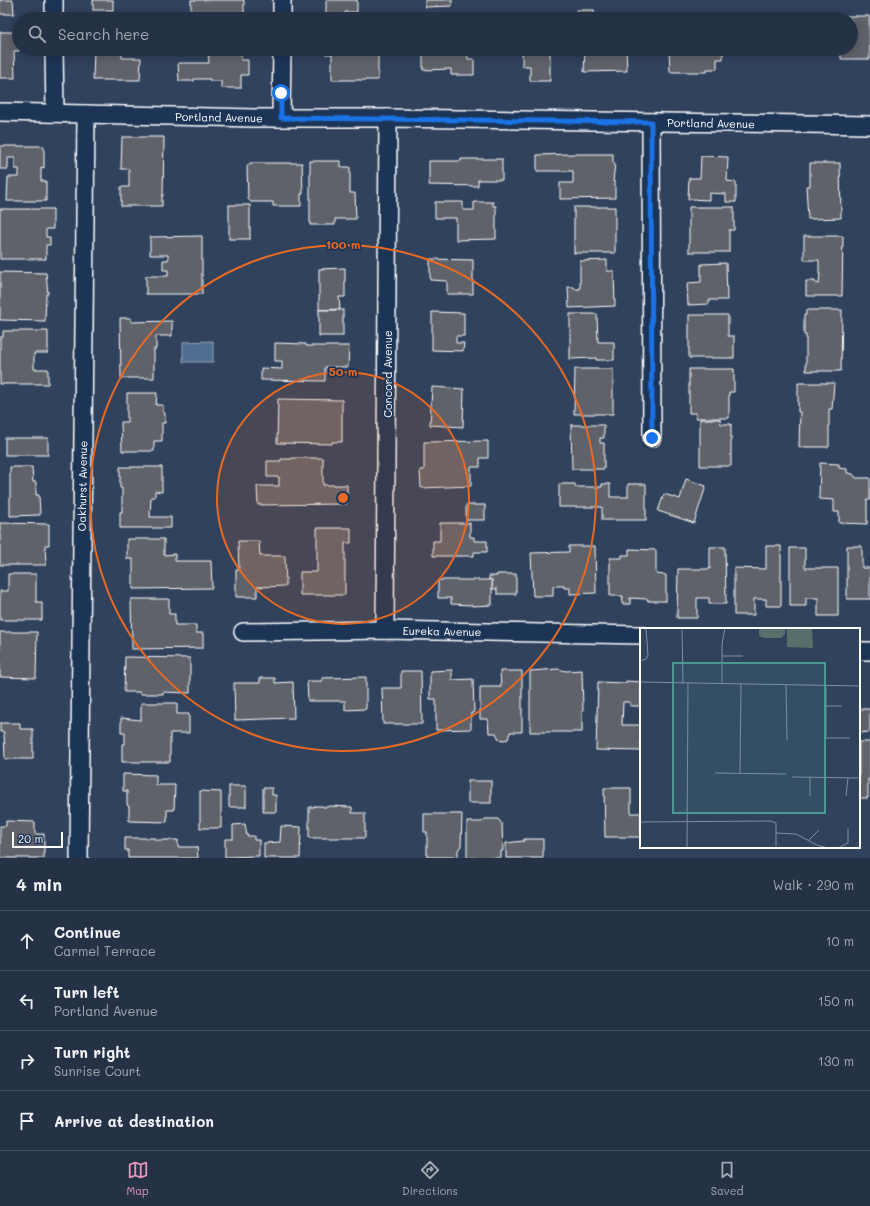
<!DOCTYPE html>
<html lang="en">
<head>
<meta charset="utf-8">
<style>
	:root { --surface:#253246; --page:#313e51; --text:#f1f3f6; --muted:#a3aab3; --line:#424d5f; --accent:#e797bd }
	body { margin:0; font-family:Mali,sans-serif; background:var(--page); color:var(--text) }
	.scale { position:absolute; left:12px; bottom:10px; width:51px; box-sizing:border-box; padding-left:4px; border:2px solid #fff; border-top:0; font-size:11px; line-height:14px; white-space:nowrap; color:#fff; -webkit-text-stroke:3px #1d3557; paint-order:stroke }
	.stop { position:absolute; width:12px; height:12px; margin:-9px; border:3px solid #1a73e8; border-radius:50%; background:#fff }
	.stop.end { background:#1a73e8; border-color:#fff; box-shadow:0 1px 4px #0008 }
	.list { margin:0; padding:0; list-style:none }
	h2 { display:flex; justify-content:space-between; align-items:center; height:52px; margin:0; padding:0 16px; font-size:17px }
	h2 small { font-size:13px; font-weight:400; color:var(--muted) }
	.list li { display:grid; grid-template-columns:26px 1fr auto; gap:12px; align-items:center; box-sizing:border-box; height:60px; padding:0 16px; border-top:1px solid var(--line) }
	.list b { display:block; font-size:15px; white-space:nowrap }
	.list p { margin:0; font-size:13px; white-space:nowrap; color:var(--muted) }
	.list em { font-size:13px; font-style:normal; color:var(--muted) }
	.icon { flex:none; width:22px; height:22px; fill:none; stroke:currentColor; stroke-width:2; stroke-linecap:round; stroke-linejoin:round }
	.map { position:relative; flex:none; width:870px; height:858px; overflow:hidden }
	.search { position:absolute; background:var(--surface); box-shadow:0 2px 10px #0003; left:12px; right:12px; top:12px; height:44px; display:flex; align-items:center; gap:10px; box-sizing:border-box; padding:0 14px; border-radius:22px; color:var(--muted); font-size:15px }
	.sheet { height:292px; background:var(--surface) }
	nav { display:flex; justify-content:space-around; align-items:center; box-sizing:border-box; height:56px; border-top:1px solid var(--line); background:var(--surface); font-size:11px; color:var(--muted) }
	nav a { display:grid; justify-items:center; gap:2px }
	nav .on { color:var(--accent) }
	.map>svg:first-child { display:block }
	.water { fill:#506d8f; stroke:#96a7bc }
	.building { fill:#61626b; stroke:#fff }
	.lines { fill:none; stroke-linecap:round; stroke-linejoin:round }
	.street-casing { stroke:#fff; stroke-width:20 }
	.street { stroke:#1d3557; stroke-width:17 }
	.route { stroke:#1a73e8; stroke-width:5 }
	.ring { fill:none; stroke:#ea6a24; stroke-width:2 }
	.labels { text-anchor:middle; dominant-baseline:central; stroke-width:3.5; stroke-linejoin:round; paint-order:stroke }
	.street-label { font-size:11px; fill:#fff; stroke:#1d3557 }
	.inset-road { fill:none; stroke:#838e9e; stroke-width:1 }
	.view { fill:#4b9892; fill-opacity:0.15; stroke:#4b9892; stroke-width:2 }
	.inset-edge { fill:none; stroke:#fff; stroke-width:2 }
	.centre { fill:#ea6a24; stroke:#1d3557; stroke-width:2 }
	.ring-label { font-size:12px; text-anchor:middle; font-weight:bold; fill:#ea6a24; stroke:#1d3557; stroke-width:3.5; stroke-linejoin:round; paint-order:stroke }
</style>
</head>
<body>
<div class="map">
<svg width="870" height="858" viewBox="0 0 870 858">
	<rect width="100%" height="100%" fill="#31425d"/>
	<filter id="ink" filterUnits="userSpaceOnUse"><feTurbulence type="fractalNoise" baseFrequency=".025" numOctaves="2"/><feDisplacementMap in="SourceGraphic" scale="8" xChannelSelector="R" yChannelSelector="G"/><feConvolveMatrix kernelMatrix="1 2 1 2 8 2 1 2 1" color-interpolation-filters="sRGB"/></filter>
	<g filter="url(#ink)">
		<polygon class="water" points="213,341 213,362 183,362 183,342"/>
		<g class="building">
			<polygon points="0,0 13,0 14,14 0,14"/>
			<rect x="93" y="0" width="20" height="10"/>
			<rect x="191" y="0" width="53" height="19"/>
			<polygon points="326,0 357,0 357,12 345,12 345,19 326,19"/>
			<polygon points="425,0 452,0 452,6 425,7"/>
			<rect x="577" y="10" width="17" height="9"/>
			<rect x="669" y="16" width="21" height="3"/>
			<polygon points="831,16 869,16 870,59 841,59 841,51 831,51 831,49 851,49 851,19 831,19"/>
			<polygon points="0,32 19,32 19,51 14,51 15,78 0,78"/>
			<polygon points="94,49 122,49 122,58 141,58 140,80 93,80"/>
			<polygon points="208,49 241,49 241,60 248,60 248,75 241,75 241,88 221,88 221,81 210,81 210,79 194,79 194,81 179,81 178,63 209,63"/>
			<polygon points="325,49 378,49 378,80 332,80 332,54 325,54"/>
			<polygon points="423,49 467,49 468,59 474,59 474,75 451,75 451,69 423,70"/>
			<polygon points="522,49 550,49 550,81 530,81 530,66 522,66"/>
			<polygon points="585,49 626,49 627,71 584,72"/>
			<polygon points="669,49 723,49 723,59 717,59 717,69 707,69 707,72 670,72"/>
			<polygon points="122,137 164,137 163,196 162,196 162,206 121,206 121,187 129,187 129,169 121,169"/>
			<polygon points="0,146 44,146 44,168 41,167 41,181 46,181 46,201 7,201 8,177 19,177 19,169 15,169 15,158 8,158 8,169 0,169"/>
			<polygon points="573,154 613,154 613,163 615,163 613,182 615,182 615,198 560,199 560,183 573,183 573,171 537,171 537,155"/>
			<polygon points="701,156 728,157 727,181 736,182 736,202 726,202 726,194 709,193 709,200 688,199 689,178 700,178"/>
			<polygon points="461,159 502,159 502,180 478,180 478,186 429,185 429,161 461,161"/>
			<polygon points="310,161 341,161 341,167 350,167 350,193 355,193 356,219 335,219 335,225 310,225"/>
			<polygon points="250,163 302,163 303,194 301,194 301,206 273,206 273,202 251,202 248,199 247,167"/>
			<polygon points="810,163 840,163 841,218 808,219 806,186 810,186"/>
			<polygon points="435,202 463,202 463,210 474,210 474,202 493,202 493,206 496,206 496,239 456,240 456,218 435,218"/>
			<rect x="229" y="205" width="21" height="34"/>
			<rect x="574" y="207" width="41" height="46"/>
			<polygon points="689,207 734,207 734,230 729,230 729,252 689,252"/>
			<polygon points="0,209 53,209 53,229 46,229 46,237 50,237 50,245 46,245 46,259 0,259"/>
			<polygon points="202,236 202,294 146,294 146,276 168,276 168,270 163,270 163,260 168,260 168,255 150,255 150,237"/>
			<polygon points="804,236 843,236 842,296 806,296 806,281 815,281 815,283 819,284 820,274 819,274 819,260 804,260"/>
			<polygon points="430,259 473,260 473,294 447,294 447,281 430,280"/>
			<polygon points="607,260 607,271 614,271 615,306 569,308 568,287 574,287 574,289 580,289 580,261"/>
			<polygon points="726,263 727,300 709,300 709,304 688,305 687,283 701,282 701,264"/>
			<polygon points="345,268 345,297 339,297 340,309 319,310 319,269"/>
			<polygon points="0,272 46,273 48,294 46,294 45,321 0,320"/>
			<rect x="319" y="310" width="24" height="26"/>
			<polygon points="806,310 842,310 841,371 806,371 806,335 804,335 804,315 806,315"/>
			<polygon points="432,312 464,313 464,336 456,336 456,343 464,343 463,351 432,350"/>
			<polygon points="570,314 597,314 598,342 614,342 614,360 596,360 596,358 570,359"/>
			<polygon points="689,315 728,315 728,336 734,336 734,358 689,358"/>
			<polygon points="120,318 131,318 131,322 172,321 172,336 156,336 156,349 154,349 154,378 121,378"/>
			<polygon points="3,331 48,331 48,353 34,353 34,369 48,369 48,384 0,384 0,337 3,337"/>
			<polygon points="275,343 306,344 306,346 349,346 348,367 325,367 325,381 261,380 261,368 282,369 282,361 275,361"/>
			<polygon points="575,369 613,369 613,414 574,414"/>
			<polygon points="689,369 734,369 734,392 729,392 729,418 696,418 696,413 689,413"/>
			<polygon points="798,383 834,383 832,409 829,409 829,447 799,447 800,412 798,412"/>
			<polygon points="432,387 464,389 463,427 430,425"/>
			<polygon points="127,393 157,393 156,405 163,405 163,413 165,413 165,423 162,423 162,441 154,441 154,451 122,451 121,422 127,422"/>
			<polygon points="278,399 342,400 342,442 332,442 332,444 277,443"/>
			<polygon points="700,419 720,419 721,424 731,424 731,466 700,466"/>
			<polygon points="571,425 604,425 604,438 600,438 600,443 604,443 604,469 572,469"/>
			<rect x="5" y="438" width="43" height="17"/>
			<polygon points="488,441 488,458 480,458 480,467 471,467 471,486 421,488 420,470 424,470 424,442"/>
			<polygon points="292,458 323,458 323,485 347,485 347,504 258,505 257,486 279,486 279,477 267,477 267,461 281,461 281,459 292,459"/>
			<polygon points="820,463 839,464 839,468 847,469 847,473 853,474 856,478 870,478 870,500 867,500 867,524 839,523 839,512 834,512 834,500 819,499"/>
			<polygon points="10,467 32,467 33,482 36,482 36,495 39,495 40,515 10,516"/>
			<polygon points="120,467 162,467 162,492 155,491 155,497 151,497 150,517 171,517 171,528 120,528 120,512 122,512 122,488 120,488"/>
			<polygon points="686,479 706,486 694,523 658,511 664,494 680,499"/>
			<polygon points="559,484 575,484 575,487 602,487 602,484 610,484 610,497 628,497 628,484 646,484 646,520 602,520 602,507 559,507"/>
			<rect x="466" y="505" width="19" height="15"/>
			<polygon points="0,523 49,524 49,545 45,545 46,565 0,565"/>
			<polygon points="440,523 470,523 470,537 474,537 474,541 487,541 487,552 474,552 474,556 433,556 433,541 440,541"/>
			<polygon points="317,528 351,528 351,543 345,543 345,595 300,595 300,572 317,572"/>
			<polygon points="127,539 164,539 164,555 175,554 175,561 211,561 212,588 133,589 133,559 127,559"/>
			<polygon points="238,541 259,541 260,556 285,556 286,586 257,587 257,597 236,597 236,570 239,570"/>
			<polygon points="569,546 595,546 596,593 570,594 570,588 564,588 564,586 553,586 553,596 533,596 531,553 569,552"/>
			<polygon points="766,546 781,546 781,606 766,606 766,599 754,599 754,615 734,615 734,568 766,569"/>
			<polygon points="847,546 862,546 862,568 870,568 870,599 847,599"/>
			<polygon points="710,547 725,547 726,604 709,604 709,598 697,598 697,618 677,618 678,569 710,569"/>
			<polygon points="790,548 805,548 805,568 838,568 838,616 818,616 818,598 806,598 806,606 790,606"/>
			<polygon points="629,549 656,550 656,574 666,575 666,601 648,601 648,599 630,598 630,604 622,604 623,596 610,596 610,558 622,558 622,555 629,555"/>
			<polygon points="8,574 36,574 36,602 42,602 42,620 0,620 0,591 8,591"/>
			<polygon points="497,574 516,574 516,594 497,594 497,589 492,589 492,580 489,580 489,576 497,576"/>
			<polygon points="438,580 492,580 492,605 472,606 472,605 451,604 451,598 438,598"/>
			<polygon points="131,599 169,599 169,614 175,614 175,625 196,625 196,633 203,633 203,648 132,649"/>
			<polygon points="0,632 37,632 36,678 0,677"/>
			<polygon points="125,657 190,658 190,693 163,692 163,694 140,694 140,692 124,692"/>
			<polygon points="558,669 566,671 582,670 583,711 582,711 582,732 530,732 530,671"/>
			<polygon points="452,670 452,680 473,679 474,713 471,713 471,729 436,730 436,699 430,699 430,671"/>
			<polygon points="401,671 421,671 422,724 383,724 382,688 401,688"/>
			<polygon points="500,671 522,671 522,732 510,732 508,739 504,740 499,739 496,733 489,733 488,719 480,719 480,687 501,687"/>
			<polygon points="366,677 366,709 345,710 345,701 308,701 307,681 322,681 322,678"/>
			<polygon points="260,678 275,678 275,683 293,682 294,718 235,720 234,683 260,683"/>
			<polygon points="626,681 641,682 641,706 630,706 630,702 623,702 622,725 641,725 641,751 596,750 598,682 626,683"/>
			<polygon points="141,703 177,703 177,714 189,714 189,733 170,733 170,762 122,762 122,744 125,744 125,733 121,733 121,718 141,720"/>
			<polygon points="859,709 870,709 870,732 859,733"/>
			<polygon points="0,723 20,723 20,729 33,729 33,759 5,759 4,732 0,732"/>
			<polygon points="859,742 870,742 870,779 868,779 868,798 859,798"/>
			<polygon points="123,774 156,775 156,785 175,785 174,810 167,810 167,822 129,821 129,806 127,805 127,791 123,791"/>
			<rect x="468" y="781" width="23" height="22"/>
			<rect x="229" y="786" width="17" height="21"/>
			<polygon points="263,788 272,788 272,795 276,795 276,812 263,812"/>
			<polygon points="604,788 631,788 631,813 641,813 641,837 605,837"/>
			<polygon points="200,791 221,792 221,828 200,828"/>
			<polygon points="314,806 323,806 323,807 328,807 328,806 352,807 352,813 365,813 365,838 309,838 309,807 314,807"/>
			<polygon points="424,814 462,814 461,846 458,850 458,857 427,857 427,832 424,832"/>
			<polygon points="485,819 498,819 502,824 503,851 501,851 501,858 467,858 467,822 482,822"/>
			<polygon points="6,821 35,822 35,834 44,834 44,858 0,858 0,826 6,826"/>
			<polygon points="245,824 247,836 254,836 254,840 259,840 259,856 225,857 225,839 233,839 233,825"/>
			<polygon points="281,826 301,827 300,858 264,858 264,843 280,842"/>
			<polygon points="125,838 155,838 155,840 178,840 178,847 197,847 198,858 128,858 128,850 125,850"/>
			<polygon points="524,839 543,839 543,858 506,858 506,843 524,841"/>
		</g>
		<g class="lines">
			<g class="street-casing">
				<g id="street">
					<polyline points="54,0 54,19"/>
					<polyline points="282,19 282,0"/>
					<polyline points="54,49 55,113"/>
					<polyline points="0,112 254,118 388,118 870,125"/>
					<polyline points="281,118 282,49"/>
					<polyline points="651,122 652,438"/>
					<polyline points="385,630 388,118"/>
					<polyline points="243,632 385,630 641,635"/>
					<polyline points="859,651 870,651"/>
					<polyline points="79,858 86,114"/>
				</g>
			</g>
			<use href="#street" class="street"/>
		</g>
	</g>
	<g class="lines" filter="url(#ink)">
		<polyline class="route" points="281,93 281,118 651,122 652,438"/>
	</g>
	<circle cx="343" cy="498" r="126" fill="#ea6a24" fill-opacity=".12"/>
	<g class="ring">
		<circle cx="343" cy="498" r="126"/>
		<circle cx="343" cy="498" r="253"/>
	</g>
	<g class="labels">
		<g class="street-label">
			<text transform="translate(219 117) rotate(1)">Portland Avenue</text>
			<text transform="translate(711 123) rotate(1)">Portland Avenue</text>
			<text transform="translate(387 374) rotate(-90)">Concord Avenue</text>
			<text transform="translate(82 486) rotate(-89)">Oakhurst Avenue</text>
			<text transform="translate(442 631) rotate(1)">Eureka Avenue</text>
		</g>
	</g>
	<g transform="translate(640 628)">
		<rect width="220" height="220" fill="#31425d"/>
		<path d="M 119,0 L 145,0 L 145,6 L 141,10 L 124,10 L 119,8 ZM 172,0 L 173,20 L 147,19 L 147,1 Z" fill="#576e6a"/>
		<path class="inset-road" d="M 42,0 L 43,55M 82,28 L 103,28M 0,33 L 6,31 L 8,27 L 6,0M 0,54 L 220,58M 82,56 L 82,16 L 85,0M 146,56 L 147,112M 186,57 L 186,110 L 210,110M 186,78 L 202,78M 75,145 L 146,146M 100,145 L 101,56M 152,149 L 220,150M 170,149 L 170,168M 206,168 L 208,150M 0,194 L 131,193 L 136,195 L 136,220M 136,205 L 156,206 L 177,217 L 188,220M 169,212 L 179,202M 47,220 L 48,55M 198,220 L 208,215 L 208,200"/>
		<path class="view" d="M 33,35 L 185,35 L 185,185 L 33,185 Z"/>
		<rect width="220" height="220" class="inset-edge"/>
	</g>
	<circle cx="343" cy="498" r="6" class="centre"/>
	<g class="ring-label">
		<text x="343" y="249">100 m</text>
		<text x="343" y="376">50 m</text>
	</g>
</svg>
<div class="scale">20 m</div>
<div class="stop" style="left:281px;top:93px"></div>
<div class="stop end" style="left:652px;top:438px"></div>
<div class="search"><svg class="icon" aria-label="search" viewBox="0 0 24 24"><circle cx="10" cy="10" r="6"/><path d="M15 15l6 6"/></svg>Search here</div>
</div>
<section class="sheet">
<h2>4 min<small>Walk · 290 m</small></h2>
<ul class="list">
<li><svg class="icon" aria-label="ahead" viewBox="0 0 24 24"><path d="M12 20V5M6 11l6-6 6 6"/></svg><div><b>Continue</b><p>Carmel Terrace</p></div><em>10 m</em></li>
<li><svg class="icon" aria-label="left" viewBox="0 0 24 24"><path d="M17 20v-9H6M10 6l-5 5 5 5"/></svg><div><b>Turn left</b><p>Portland Avenue</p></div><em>150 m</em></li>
<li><svg class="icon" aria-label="right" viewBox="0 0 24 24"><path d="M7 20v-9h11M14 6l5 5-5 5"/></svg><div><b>Turn right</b><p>Sunrise Court</p></div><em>130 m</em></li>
<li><svg class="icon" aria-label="arrive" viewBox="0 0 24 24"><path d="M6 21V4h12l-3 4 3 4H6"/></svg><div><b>Arrive at destination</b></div></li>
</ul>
</section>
<nav>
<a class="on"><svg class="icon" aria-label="map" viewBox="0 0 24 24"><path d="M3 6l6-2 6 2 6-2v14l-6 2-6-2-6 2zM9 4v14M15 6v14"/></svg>Map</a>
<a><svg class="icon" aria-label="directions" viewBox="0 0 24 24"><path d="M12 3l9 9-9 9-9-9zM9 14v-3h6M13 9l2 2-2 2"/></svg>Directions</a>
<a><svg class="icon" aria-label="saved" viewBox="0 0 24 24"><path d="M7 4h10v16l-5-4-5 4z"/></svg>Saved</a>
</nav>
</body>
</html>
